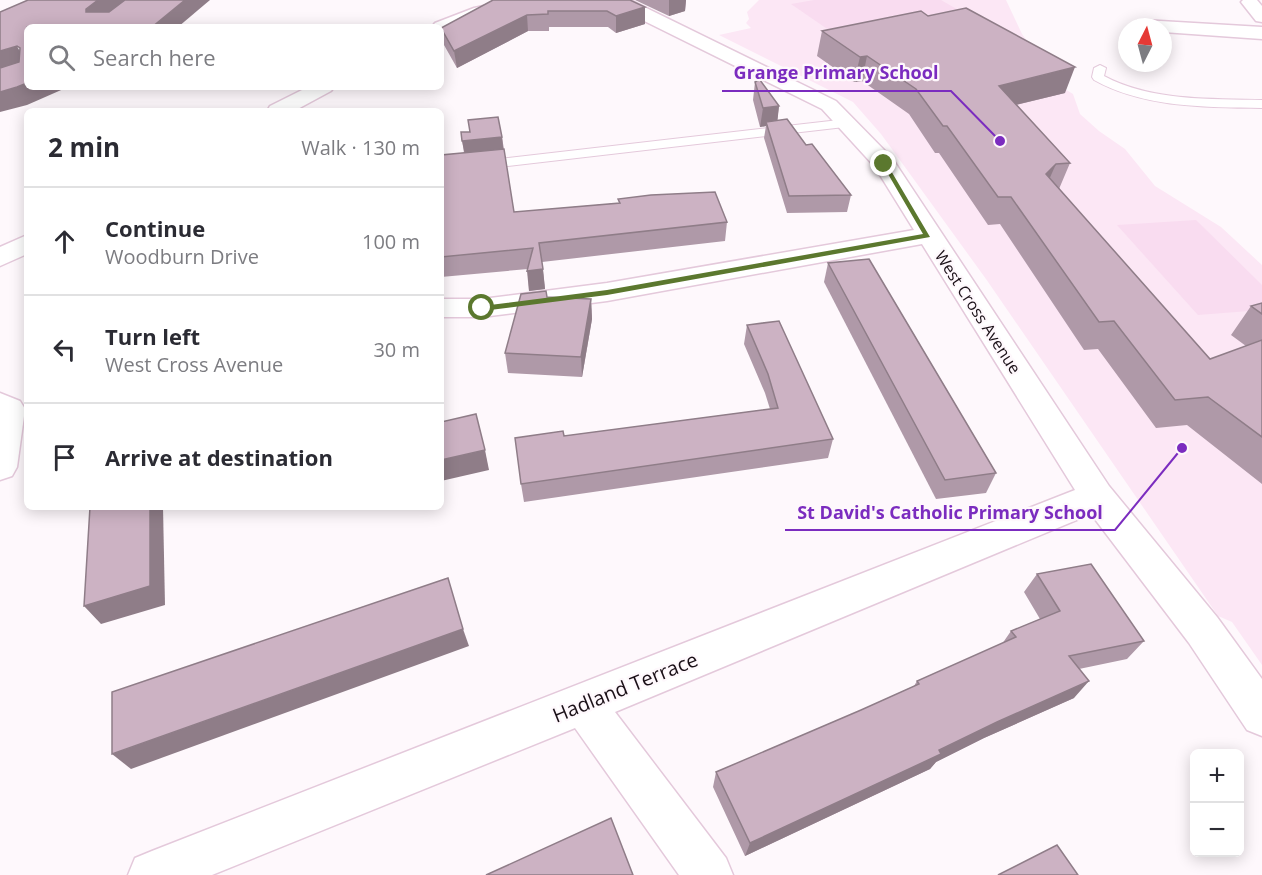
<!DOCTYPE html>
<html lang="en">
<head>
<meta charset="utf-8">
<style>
	:root { --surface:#fff; --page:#f7f7f7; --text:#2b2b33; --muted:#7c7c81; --line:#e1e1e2 }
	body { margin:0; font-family:"Open Sans",sans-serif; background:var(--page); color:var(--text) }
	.controls { position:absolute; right:18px; bottom:18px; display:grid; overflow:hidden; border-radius:9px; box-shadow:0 3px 15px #0003 }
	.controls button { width:54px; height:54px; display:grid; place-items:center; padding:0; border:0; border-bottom:2px solid var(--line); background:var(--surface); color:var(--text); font:30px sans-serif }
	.compass { position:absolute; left:1118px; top:18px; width:54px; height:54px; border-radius:50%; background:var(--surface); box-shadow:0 3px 15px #0003; rotate:6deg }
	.stop { position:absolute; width:18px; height:18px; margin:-14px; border:4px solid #5b782e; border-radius:50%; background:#fff }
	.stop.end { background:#5b782e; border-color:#fff; box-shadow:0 2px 6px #0008 }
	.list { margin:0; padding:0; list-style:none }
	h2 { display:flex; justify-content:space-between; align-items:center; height:78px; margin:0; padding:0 24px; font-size:26px }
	h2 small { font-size:20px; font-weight:400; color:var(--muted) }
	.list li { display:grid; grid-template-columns:39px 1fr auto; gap:18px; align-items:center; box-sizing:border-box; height:108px; padding:0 24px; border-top:2px solid var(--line) }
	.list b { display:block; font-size:22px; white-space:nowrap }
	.list p { margin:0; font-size:20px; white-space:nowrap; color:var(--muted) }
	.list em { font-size:20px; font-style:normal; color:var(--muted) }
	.icon { flex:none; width:33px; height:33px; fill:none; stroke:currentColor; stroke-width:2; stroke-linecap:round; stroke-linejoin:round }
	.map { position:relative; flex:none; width:1262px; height:875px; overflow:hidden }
	.search { position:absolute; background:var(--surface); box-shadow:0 3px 15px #0003; left:24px; top:24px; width:420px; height:66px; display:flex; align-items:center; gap:15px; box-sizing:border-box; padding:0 21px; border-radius:9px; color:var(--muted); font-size:22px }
	.panel { position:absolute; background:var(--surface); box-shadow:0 3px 15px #0003; left:24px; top:108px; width:420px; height:402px; border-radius:9px }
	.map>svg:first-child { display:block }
	.built { fill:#fce7f5 }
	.green { fill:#f9dcf0 }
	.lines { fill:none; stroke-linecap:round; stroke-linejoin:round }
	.service-casing { stroke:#e4c9db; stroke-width:2 }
	.minor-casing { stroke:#e4c9db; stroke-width:3 }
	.service { fill:#fff; fill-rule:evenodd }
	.minor { fill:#fff; fill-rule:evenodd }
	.wall { fill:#af99a8 }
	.shaded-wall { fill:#8f7d88 }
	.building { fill:#ccb2c3; stroke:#8f7d88; stroke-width:1.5 }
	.route { fill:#5b782e }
	.labels { text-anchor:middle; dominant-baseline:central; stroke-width:4.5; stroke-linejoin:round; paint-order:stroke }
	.street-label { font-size:16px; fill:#1a1017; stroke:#fef8fc }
	.near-street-label { font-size:20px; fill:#1a1017; stroke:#fef8fc }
	.leader { fill:none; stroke:#7b2cbf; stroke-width:2 }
	.callout-dot { fill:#7b2cbf; stroke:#fef8fc; stroke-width:2 }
	.callout-label { font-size:18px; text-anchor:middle; font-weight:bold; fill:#7b2cbf; stroke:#fef8fc; stroke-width:4.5; stroke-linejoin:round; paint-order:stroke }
</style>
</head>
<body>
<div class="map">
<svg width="1262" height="875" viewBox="0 0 1262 875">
	<rect width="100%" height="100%" fill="#fef8fc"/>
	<polygon class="built" points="759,0 1006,0 1022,34 1060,86 1073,94 1080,114 1099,131 1125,149 1155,186 1221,227 1262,265 1262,665 1232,622 1218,616 986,279 881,134 853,102 719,35 751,28 746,23 749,19 747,12"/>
	<g class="green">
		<polygon points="814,0 941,0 960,11 836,35 791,4"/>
		<polygon points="1196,220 1262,285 1262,310 1198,315 1117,225"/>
	</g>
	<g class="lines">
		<g class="service-casing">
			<g id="service">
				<path d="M 1100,65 L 1106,68 L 1104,76 C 1151,101 1210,99 1262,100 L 1262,108 C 1206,107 1144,108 1094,80 L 1092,77 L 1094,68 Z"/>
				<polygon points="848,119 853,120 854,123 853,126 481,169 474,165 481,161"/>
			</g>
		</g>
		<g class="minor-casing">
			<g id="minor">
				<polygon points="513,0 548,0 545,4 485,16 441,32 441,27 432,27 435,23 474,8"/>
				<polygon points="607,0 630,0 836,101 892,158 1109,486 1217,617 1262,679 1262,736 1247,730 1189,643 1091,514 615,712 726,858 733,875 679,875 575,728 212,875 128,875 135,858 152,851 1075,490 922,244 607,301 482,317 441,317 441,299 482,299 607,283 914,230 875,167 822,109 610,4"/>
				<polygon points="1243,0 1257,0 1262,6 1262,22 1256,21 1241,2"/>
				<polygon points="1143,20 1262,27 1262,39 1163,32 1163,27 1135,27 1137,21"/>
				<polygon points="308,87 334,87 331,91 294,111 267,111 270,106"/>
				<polygon points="27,235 27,254 0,266 0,247"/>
				<polygon points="0,393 20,401 25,409 17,467 12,476 0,480"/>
			</g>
		</g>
		<use href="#service" class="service"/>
		<use href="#minor" class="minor"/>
	</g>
	<g class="wall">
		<polygon points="493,0 645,7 645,24 616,33 608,27 549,27 549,31 528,31 457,68 444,45 441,28"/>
		<polygon points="635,0 686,0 685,11 669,16"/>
		<polygon points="822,31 1065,93 1016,105 1070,163 1059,189 1210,359 1246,346 1231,335 1251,306 1262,303 1262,484 1187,425 1156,428 1098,349 1084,350 1000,224 988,225 939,153 935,153 909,114 862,81 854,82 817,56"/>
		<polygon points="755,82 779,106 777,121 806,145 851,195 847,212 787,213 764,138 766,126 760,127 753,100"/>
		<polygon points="461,132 502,137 514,212 619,203 618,199 727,222 725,241 542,262 545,289 529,291 528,269 441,277 441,155 464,153"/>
		<polygon points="828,263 996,473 986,493 936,499 824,282"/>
		<polygon points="591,299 592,319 582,377 508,373 505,353"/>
		<polygon points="747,325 833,439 828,458 524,502 521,484 564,436 770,409 765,393 744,344"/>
		<polygon points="1037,574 1144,641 1127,659 1079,669 1074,698 984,738 936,762 930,769 745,856 713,787 716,772 861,710 914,686 917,681 1002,644 1011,631 1040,619 1024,592"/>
	</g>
	<g class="shaded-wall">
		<polygon points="98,0 126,0 94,25 86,12 86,9"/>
		<polygon points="185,0 210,0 178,27 152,27"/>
		<polygon points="669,0 686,0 685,11 669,16"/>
		<polygon points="645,7 645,24 616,33 616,16"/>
		<polygon points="527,15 528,31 457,68 454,51"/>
		<polygon points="17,46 26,63 0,71 0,51"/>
		<polygon points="867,56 862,81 854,82 860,57"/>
		<polygon points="1075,67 1065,93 990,111 999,86"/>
		<polygon points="27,83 27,87 68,87 27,105 0,112 0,92"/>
		<polygon points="779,106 777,125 766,122 766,126 760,127 763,108"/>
		<polygon points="502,137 504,156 466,160 462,141"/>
		<polygon points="1056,164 1044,191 1046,174"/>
		<polygon points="543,269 545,289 529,291 527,271"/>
		<polygon points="591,299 592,319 582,377 581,357"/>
		<polygon points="485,450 489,470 441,481 441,460"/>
		<polygon points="150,507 163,507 165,605 101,624 84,606"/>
		<polygon points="463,629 469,646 131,769 112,754"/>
		<polygon points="1089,681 1074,698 984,738 936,762 930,769 745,856 750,843 997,722"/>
	</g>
	<g class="building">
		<polygon points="28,0 98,0 86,9 86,12 109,12 125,0 185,0 152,27 27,27 27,83 17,87 0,92 0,68 19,62 20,48 17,46 0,51 0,12"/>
		<polygon points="493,0 630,0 645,7 616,16 607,11 548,11 548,14 527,15 454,51 441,28"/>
		<polygon points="966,8 1075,67 999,86 1070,163 1056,164 1046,174 1210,359 1262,340 1262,437 1208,397 1175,400 1114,321 1099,322 1011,197 998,197 947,126 943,126 916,89 867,56 860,57 822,31 921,11 928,16"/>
		<polygon points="760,80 779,106 763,108 755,82"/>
		<polygon points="498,117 502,137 462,141 461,132 470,132 468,120"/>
		<polygon points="787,119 806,145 812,144 851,195 789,196 766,122"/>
		<polygon points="504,149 514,212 620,203 618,199 651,195 715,192 727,222 539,243 543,269 527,271 533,248 441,257 441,155"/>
		<polygon points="869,259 996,473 945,480 828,263"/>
		<polygon points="546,291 547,297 591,299 581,357 505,353 521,294"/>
		<polygon points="1262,303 1262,314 1251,306"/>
		<polygon points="779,321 833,439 521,484 515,438 563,431 564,436 778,408 768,374 747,325"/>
		<polygon points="476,414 485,450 441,460 441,422"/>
		<polygon points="90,507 150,507 150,586 84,606"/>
		<polygon points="1091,564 1144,641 1069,656 1089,681 997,722 939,750 941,754 750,843 716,772 861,710 919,684 917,681 1016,637 1011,631 1060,611 1037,574"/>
		<polygon points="448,578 463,629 112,754 112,692"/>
		<polygon points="611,818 633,875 486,875"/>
		<polygon points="1057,845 1078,875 998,875"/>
	</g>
	<polygon class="route" points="881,162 887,164 930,237 607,295 482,311 478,308 482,306 607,290 923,234"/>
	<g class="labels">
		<g class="street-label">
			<text transform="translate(978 312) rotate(57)">West Cross Avenue</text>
		</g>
		<g class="near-street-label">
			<text transform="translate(625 687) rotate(-22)">Hadland Terrace</text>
		</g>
	</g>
	<path class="leader" d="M1000 141L951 91H722M1182 448L1115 530H785"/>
	<g class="callout-dot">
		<circle cx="1000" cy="141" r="6"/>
		<circle cx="1182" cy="448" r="6"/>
	</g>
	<g class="callout-label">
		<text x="836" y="79">Grange Primary School</text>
		<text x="950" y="519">St David's Catholic Primary School</text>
	</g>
</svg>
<div class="controls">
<button>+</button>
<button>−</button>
</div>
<svg class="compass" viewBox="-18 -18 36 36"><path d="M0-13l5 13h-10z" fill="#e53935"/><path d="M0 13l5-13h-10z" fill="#7c7c81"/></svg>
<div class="stop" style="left:482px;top:308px"></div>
<div class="stop end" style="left:884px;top:164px"></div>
<div class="search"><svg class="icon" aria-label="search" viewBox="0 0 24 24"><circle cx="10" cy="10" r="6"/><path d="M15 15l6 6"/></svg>Search here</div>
<section class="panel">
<h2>2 min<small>Walk · 130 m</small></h2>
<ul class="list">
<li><svg class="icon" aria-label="ahead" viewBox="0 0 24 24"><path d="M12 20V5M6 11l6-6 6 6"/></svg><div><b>Continue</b><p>Woodburn Drive</p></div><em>100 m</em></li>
<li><svg class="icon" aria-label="left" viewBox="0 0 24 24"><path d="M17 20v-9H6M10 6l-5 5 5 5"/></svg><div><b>Turn left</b><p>West Cross Avenue</p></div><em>30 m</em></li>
<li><svg class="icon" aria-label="arrive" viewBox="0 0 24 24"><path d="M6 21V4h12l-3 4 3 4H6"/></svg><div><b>Arrive at destination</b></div></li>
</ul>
</section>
</div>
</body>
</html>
